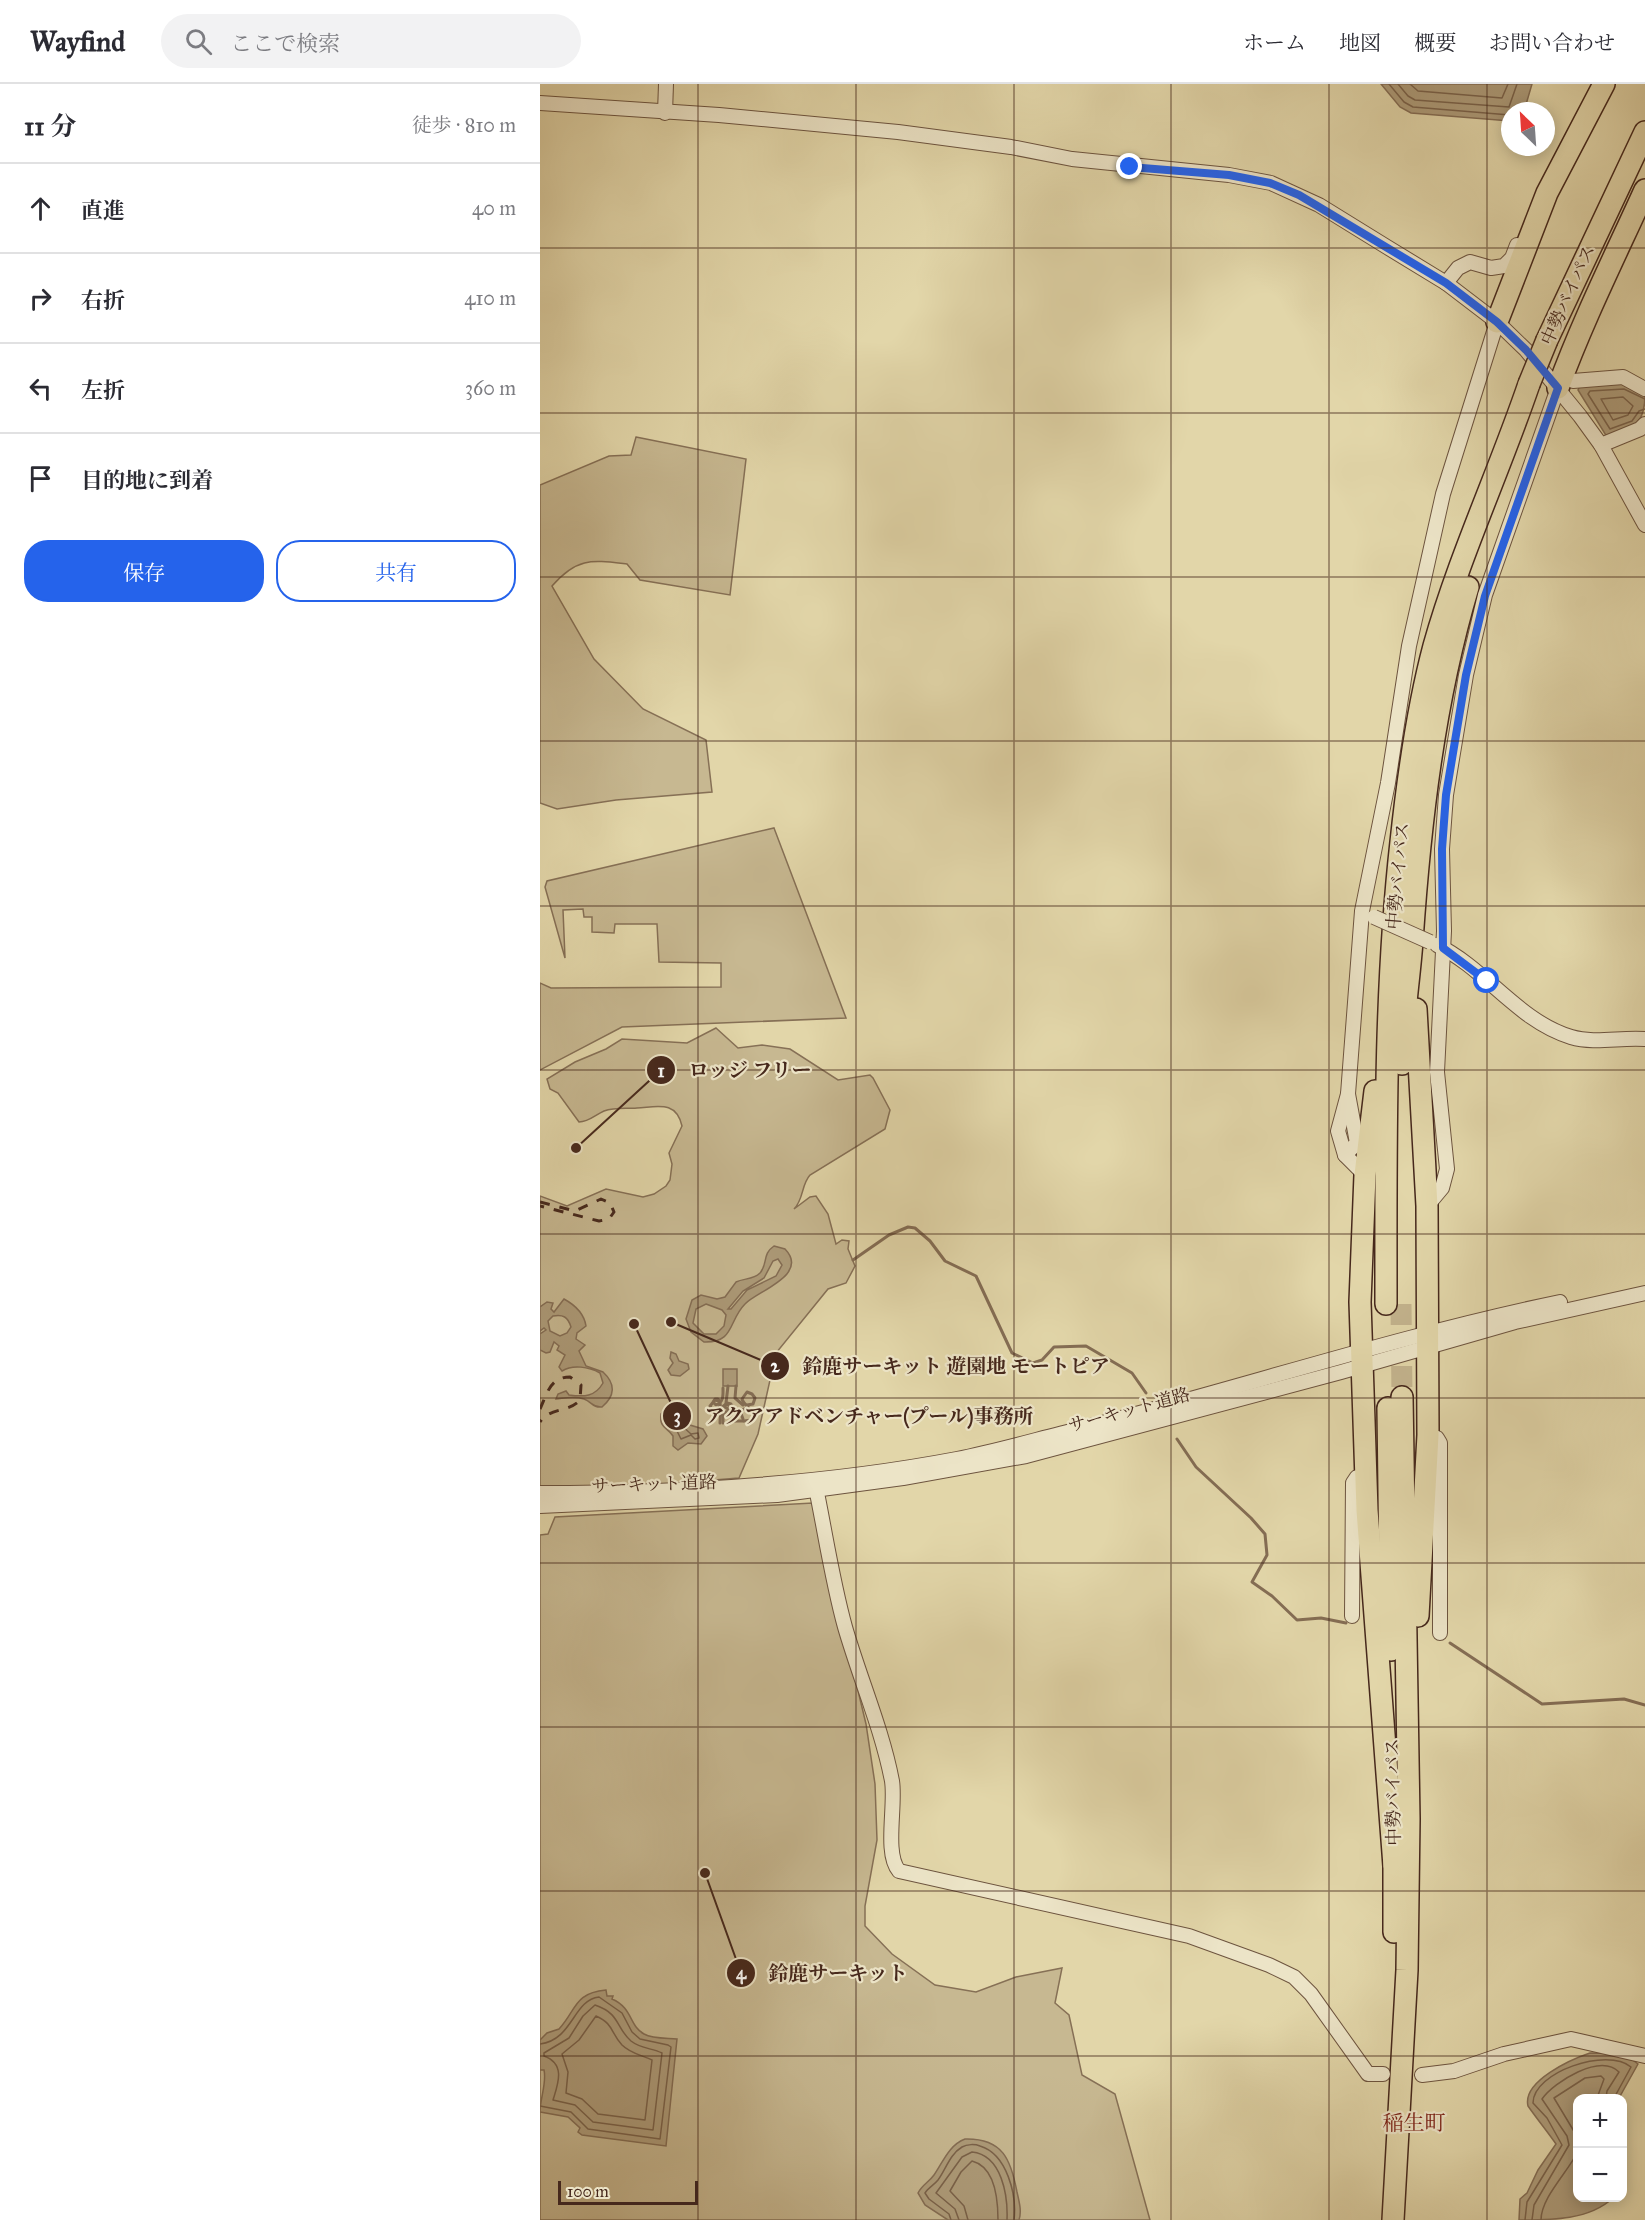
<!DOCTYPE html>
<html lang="ja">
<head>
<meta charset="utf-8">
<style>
	:root { --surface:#fff; --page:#f2f2f3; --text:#2b2b33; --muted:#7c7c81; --line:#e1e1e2; --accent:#2563eb }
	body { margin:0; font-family:"IM FELL Great Primer","Noto Serif JP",serif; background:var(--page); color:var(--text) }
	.controls { position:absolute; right:18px; bottom:18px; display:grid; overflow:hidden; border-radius:12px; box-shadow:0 3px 15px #0003 }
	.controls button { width:54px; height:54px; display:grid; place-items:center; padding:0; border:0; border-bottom:2px solid var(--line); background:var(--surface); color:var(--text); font:30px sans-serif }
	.compass { position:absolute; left:961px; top:18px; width:54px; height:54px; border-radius:50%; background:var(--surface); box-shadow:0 3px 15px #0003; rotate:335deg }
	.scale { position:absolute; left:18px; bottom:15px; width:140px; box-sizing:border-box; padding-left:6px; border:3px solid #46281c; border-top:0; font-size:16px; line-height:21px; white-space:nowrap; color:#46281c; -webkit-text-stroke:4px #ece4c7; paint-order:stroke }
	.stop { position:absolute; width:18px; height:18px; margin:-14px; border:4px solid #2563eb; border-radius:50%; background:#fff }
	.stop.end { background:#2563eb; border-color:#fff; box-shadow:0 2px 6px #0008 }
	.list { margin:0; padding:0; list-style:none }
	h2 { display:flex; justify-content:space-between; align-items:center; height:78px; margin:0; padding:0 24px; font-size:26px }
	h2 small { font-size:20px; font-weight:400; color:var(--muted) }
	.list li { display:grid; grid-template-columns:39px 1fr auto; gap:18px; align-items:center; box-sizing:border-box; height:90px; padding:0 24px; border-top:2px solid var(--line) }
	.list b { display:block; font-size:22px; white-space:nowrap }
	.list em { font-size:20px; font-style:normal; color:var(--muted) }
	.actions { display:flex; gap:12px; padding:18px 24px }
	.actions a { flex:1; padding:14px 0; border:2px solid var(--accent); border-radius:24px; text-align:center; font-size:21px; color:var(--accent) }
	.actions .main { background:var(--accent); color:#fff }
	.icon { flex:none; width:33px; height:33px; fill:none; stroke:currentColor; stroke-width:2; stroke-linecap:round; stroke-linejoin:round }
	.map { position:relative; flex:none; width:1105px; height:2136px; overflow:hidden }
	header { display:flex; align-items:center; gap:36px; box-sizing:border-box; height:84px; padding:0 30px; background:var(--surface); border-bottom:2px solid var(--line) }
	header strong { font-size:28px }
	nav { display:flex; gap:33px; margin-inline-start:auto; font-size:21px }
	.search { width:420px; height:54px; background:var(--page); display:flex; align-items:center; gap:15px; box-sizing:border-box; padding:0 21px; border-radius:33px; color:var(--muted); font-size:22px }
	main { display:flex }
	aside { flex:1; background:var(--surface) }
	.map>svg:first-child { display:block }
	.green { fill:#c7b891; stroke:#867056; stroke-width:1.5 }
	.water { fill:#ad9b79; stroke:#846d54; stroke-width:1.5; fill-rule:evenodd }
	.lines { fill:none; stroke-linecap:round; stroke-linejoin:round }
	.shore { stroke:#7a624a; stroke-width:1.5 }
	.stream { stroke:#846d54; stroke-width:3 }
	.highway-tunnel { stroke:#c3b38d; stroke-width:21; stroke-dasharray:21 10; stroke-linecap:butt }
	.minor-casing { stroke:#6d543f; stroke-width:16 }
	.highway-casing { stroke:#46281c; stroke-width:24 }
	.minor { stroke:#ece4c7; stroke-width:14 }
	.highway { stroke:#e2d6a9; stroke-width:21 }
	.rail { stroke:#46281c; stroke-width:3; stroke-dasharray:10 10; stroke-linecap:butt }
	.minor-bridge-casing { stroke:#6d543f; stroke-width:16; stroke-linecap:butt }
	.highway-bridge-casing { stroke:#46281c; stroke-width:24; stroke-linecap:butt }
	.minor-bridge { stroke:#ece4c7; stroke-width:14 }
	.highway-bridge { stroke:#e2d6a9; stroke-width:21 }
	.route { stroke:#2563eb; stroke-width:8 }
	.grid { fill:none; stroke:#46281c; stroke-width:1.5; stroke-opacity:0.55 }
	.labels { text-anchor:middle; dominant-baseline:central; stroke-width:4.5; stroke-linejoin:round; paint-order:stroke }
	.street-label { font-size:18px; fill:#46281c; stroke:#ece4c7 }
	.quarter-label { font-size:21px; fill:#7a1f14; stroke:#ece4c7 }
	.leader { fill:none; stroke:#46281c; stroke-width:2 }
	.callout-dot { fill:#46281c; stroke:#ece4c7; stroke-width:2 }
	.mark-label { font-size:18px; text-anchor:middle; font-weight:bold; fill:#fff }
	.callout-label { font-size:20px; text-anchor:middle; font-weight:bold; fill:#46281c; stroke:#ece4c7; stroke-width:4.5; stroke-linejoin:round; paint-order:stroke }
</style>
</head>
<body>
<header>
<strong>Wayfind</strong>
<div class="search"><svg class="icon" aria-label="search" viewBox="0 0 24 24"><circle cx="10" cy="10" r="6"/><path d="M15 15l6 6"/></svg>ここで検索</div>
<nav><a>ホーム</a><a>地図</a><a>概要</a><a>お問い合わせ</a></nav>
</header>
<main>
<aside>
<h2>11 分<small>徒歩 · 810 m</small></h2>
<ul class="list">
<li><svg class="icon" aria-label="ahead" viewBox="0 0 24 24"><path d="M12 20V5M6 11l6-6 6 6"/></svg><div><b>直進</b></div><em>40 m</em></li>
<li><svg class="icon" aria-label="right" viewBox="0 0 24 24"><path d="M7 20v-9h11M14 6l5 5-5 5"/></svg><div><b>右折</b></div><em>410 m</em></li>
<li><svg class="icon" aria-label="left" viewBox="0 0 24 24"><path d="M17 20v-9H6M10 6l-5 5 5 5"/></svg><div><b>左折</b></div><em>360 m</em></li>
<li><svg class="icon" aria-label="arrive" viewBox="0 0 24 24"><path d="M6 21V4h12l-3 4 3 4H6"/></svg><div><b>目的地に到着</b></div></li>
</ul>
<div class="actions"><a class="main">保存</a><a>共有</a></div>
</aside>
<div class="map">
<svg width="1105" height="2136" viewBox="0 0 1105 2136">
	<rect width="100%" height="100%" fill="#e2d6a9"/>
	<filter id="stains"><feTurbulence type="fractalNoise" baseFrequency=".00333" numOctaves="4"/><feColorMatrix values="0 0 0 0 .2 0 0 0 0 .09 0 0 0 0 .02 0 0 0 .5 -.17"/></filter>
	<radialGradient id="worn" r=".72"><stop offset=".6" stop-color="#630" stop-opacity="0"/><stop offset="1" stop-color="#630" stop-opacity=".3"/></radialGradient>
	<g class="green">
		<path d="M 96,353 L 206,375 L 190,511 L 100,496 L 87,480 C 52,476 37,473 12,502 L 54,575 L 103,625 L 166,656 L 172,708 L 76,716 L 17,725 L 0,719 L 0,401 L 69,372 L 91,371 Z"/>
		<polygon points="234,744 306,934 82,943 0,986 0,899 11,904 181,903 181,879 119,878 117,840 75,840 74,849 52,848 52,833 44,833 43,825 23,826 25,874 5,803 7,797"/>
		<path d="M 176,944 L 198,964 L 222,961 L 250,965 L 298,996 L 330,991 L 333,994 L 350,1026 L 345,1045 L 270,1091 C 261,1101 264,1115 254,1125 L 270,1113 L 276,1112 L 288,1130 L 296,1160 L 302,1156 L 309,1157 L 308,1165 L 315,1182 L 306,1199 L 288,1205 L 236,1269 L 218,1350 L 199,1394 L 124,1400 L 0,1403 L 0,1112 L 27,1122 L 66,1105 L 103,1113 L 114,1110 L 126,1102 L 130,1096 L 132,1080 L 129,1069 L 142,1042 C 136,1016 117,1023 97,1024 C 86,1025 75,1023 64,1027 C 55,1031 49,1038 39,1038 L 18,1009 L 10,1005 L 7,995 L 35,978 L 66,965 L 82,955 L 147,959 Z"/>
		<polygon points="273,1419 326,1640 335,1700 337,1756 325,1822 325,1842 352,1870 395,1901 436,1908 476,1893 522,1884 515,1919 529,1931 542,1991 575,2010 610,2136 0,2136 0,1451 8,1450 15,1433"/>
	</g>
	<g class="water">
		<polygon points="841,0 992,0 985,24 983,27 970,27 970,37 871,29 860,23"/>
		<path d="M 1086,299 L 1105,310 C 1105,342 1093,343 1067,353 L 1038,306 L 1040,302 Z"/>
		<path d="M 234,1162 L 245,1165 C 270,1191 217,1207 205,1220 C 188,1237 195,1259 164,1258 L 151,1248 L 146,1235 L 152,1216 L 161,1211 L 177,1215 L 185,1213 L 196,1198 C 204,1194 213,1196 220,1189 C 228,1180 222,1170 234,1162 ZM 238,1175 L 242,1181 L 236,1192 L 207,1206 L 191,1225 L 188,1225 L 203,1207 L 224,1194 L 233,1177 ZM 166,1220 L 182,1226 L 186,1231 L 184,1242 L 176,1250 L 164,1250 L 153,1239 L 156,1225 Z"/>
		<path d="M 24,1215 C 35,1221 44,1229 46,1242 L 37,1249 L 36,1255 L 45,1261 L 39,1267 L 46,1282 L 63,1288 C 76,1300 75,1312 62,1323 C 53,1324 52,1318 44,1315 C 34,1312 26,1314 16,1315 L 18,1310 L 26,1307 L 29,1311 C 44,1313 55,1313 63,1299 L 60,1289 C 49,1283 33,1280 22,1287 L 19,1283 L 25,1271 L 17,1266 L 19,1262 L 14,1258 L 10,1268 L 6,1269 L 0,1266 L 0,1250 L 6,1246 L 4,1244 L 0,1247 L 0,1223 L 7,1218 L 13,1219 L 11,1225 L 14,1228 ZM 13,1232 C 23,1230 28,1233 31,1243 L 27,1249 L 20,1252 L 10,1247 L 8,1237 Z"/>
		<polygon points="131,1268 136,1270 139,1277 148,1280 149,1285 140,1292 131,1291 128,1286 133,1279 130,1274"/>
		<rect x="183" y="1285" width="14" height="17"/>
		<path d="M 139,1324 L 150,1341 L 163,1345 L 167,1352 L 161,1360 L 148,1359 L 138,1366 L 133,1362 L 133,1352 C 127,1343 119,1344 121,1330 L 127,1325 Z"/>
		<path d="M 66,1906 L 67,1912 L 73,1912 L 72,1915 C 93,1924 89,1942 104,1950 C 113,1955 127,1954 137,1955 L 126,2062 L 42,2051 L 38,2048 L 40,2044 L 28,2033 L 0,2028 C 0,2014 7,1999 4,1986 L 0,1986 L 0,1956 L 7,1949 L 19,1945 C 37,1925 34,1909 66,1906 Z"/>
		<path d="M 1050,1969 C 1066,1969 1086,1969 1098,1980 L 1079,2014 L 1038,2014 L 1038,2114 L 1073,2114 C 1049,2136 1013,2136 979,2136 L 980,2115 L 987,2109 L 998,2086 L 1016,2060 C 1007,2047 997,2035 988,2022 C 982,1997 1032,1975 1050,1969 Z"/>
		<path d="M 425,2055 C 463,2054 471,2076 477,2108 C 479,2117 482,2127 479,2136 L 408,2136 L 385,2121 L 378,2109 C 382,2101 389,2098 394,2091 C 403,2078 409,2061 425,2055 Z"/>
	</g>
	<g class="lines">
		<g class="shore">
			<polyline points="849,0 864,18 873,23 970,31"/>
			<polyline points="858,0 868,12 875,16 969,23 977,0"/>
			<polyline points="870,0 878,7 962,14 968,0"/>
			<polygon points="1083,313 1093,322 1088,331 1073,336 1061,315"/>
			<polyline points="1105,315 1084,305 1050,307 1048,310 1070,345 1092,337 1099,327 1105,325"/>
			<polygon points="130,1331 138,1331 141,1341 151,1350 158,1349 159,1354 155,1355 151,1351 141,1355 136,1345 128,1339 127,1334"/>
			<path d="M 55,1921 C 81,1930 75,1943 91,1957 C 101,1965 112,1964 122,1969 L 113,2046 L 53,2038 L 35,2021 L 13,2016 C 18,2000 26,1980 4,1972 L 4,1969 L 29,1954 L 43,1932 Z"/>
			<path d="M 56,1932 C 74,1940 70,1948 82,1961 C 91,1970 102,1971 112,1976 L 105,2036 L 58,2030 L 42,2015 L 26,2009 L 28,1988 L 22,1970 L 39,1956 Z"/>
			<path d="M 0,1960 C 33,1956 33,1916 59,1913 L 82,1929 L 92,1948 L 100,1955 L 128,1961 L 131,1963 L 120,2055 L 48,2045 L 31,2028 L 0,2022"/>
			<polyline points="1038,2054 1014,2014 1045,1994 1061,1992 1064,1995 1057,2014"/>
			<path d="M 411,2136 L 409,2130 L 389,2115 L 385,2109 C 388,2104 394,2101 398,2096 C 406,2085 410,2070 422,2063 C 427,2060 435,2060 440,2062 C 467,2070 477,2111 474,2136"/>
			<path d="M 419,2136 L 415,2125 L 396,2109 L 422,2073 L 432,2068 C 462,2071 468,2112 467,2136"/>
			<path d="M 428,2136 L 424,2122 L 410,2107 L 421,2088 L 432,2077 C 455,2083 458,2116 458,2136"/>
			<path d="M 985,2136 L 987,2118 L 1022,2061 L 1007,2034 L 993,2019 C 993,1988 1067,1963 1091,1983 L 1074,2014"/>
			<path d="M 992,2136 L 994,2121 L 1029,2061 L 1027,2052 L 1002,2015 C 1014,1998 1060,1969 1079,1988 L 1067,2007 L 1066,2014"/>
			<path d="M 1001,2136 C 1001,2113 1029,2087 1038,2067"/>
		</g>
		<g class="stream">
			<polyline points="313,1176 349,1151 368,1143 375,1144 390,1157 405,1177 436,1192 472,1269 493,1279 502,1276 514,1263 546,1262 592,1289 606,1309"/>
			<polyline points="196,1302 195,1314 203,1321"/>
			<polyline points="186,1319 188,1302"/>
			<polyline points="183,1323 183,1339"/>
			<polyline points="180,1325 186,1320 190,1322 188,1325 185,1323"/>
			<polyline points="180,1331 192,1325 191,1320 187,1319"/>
			<polyline points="203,1335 200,1327 206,1324 209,1326"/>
			<polyline points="193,1337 203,1337"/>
			<path d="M 204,1337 L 212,1336 L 214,1332 C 212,1324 204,1322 202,1315 L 207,1308 L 212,1310 L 215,1314 L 213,1320 L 207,1321"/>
			<path d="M 180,1339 C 180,1332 182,1324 179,1317 L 175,1316 L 170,1322 L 173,1327 C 179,1326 183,1320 178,1315 L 175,1315 L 173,1318 L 176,1321 C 184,1318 183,1311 183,1304"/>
			<polyline points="637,1355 656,1383 711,1434 725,1450 727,1471 712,1498 732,1512 757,1536 781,1534 806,1539"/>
			<polyline points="910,1559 1002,1620 1084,1615 1105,1621"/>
		</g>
		<polyline class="highway-tunnel" points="861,1220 862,1313"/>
		<g class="minor-casing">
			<g id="minor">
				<polyline points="0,19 179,31 358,48 471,63 532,75 689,91 731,99 779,121 847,163 906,199 957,238 986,266 1040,332 1061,361 1105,441"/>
				<polyline points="125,29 126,0"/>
				<polyline points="906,199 918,184 930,178 951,184 964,182 972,174 977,161"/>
				<polyline points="1033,297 1083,293 1105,305"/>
				<polyline points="1061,361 1100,345 1105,340"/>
				<path d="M 897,861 C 946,885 978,937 1031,953 C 1055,960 1080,953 1105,955"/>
				<polyline points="805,1071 817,1059 808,1010"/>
				<polyline points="825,1091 805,1071 798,1047 808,1010 822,827 848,699 869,562 903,410 957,238"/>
				<polyline points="887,1122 902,1104 907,1085 897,988 904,847 902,765 906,711 926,591 945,511 1018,304"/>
				<polyline points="888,1351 897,1354 900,1359 900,1549"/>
				<path d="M 275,1399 C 285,1447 292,1496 305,1543 C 320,1595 342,1645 352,1697 C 356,1721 344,1770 359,1787 L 649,1852 L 729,1881 L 754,1893 L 771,1910 L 828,1990 L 843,1990"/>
				<path d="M 0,1409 C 139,1409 280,1401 417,1375 C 458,1367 498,1355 539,1345 C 700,1304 857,1252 1020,1218"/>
				<polyline points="0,1422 237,1411 363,1394 486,1372 801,1288 975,1238 1105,1209"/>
				<polyline points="812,1532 813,1399 817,1393 826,1391"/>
				<polyline points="882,1991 914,1987 964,1970 1031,1955 1105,1972"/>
			</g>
		</g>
		<g class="highway-casing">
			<g id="highway">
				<polyline points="957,238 1007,109 1064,0"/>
				<polyline points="1007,256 1105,48"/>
				<path d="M 1018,304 C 1043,236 1075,172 1105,106"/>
				<polyline points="876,925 887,1122 888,1351 878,1532"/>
				<path d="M 862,980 C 862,939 869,898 872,857 C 880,739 894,617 928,503"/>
				<polyline points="835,1007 825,1091 820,1218 827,1426 854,1782"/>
				<path d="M 846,1220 C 846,1066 844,911 861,758 C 868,692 877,626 894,562 C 919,473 959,388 989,300"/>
				<polyline points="848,1324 851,1566"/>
				<polyline points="854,1848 854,1768"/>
				<polyline points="853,2136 867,1886 869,1735 862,1313"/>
			</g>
		</g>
		<use href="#minor" class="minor"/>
		<use href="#highway" class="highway"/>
		<g class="rail">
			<polyline points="0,1118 35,1127 61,1115 70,1119 74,1128 69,1135 59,1137 0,1122"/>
			<path d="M 0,1325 C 7,1310 10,1293 30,1293 L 41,1301 L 40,1316 C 28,1329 10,1323 0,1338"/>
		</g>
		<g class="minor-bridge-casing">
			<polyline id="minor-bridge" points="834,833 890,858"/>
		</g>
		<g class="highway-bridge-casing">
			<polyline id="highway-bridge" points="989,300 1007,256"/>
		</g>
		<use href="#minor-bridge" class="minor-bridge"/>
		<use href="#highway-bridge" class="highway-bridge"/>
	</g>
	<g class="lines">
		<polyline class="route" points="590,83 689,91 730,99 759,111 906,199 957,238 986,266 1018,304 945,512 926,591 906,711 902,765 903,864 947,897"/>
	</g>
	<path class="grid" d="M 158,0 L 158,2136M 316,0 L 316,2136M 474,0 L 474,2136M 631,0 L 631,2136M 789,0 L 789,2136M 947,0 L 947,2136M 0,164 L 1105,164M 0,329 L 1105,329M 0,493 L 1105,493M 0,657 L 1105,657M 0,822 L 1105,822M 0,986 L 1105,986M 0,1150 L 1105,1150M 0,1314 L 1105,1314M 0,1479 L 1105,1479M 0,1643 L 1105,1643M 0,1807 L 1105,1807M 0,1972 L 1105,1972"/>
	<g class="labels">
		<g class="street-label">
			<text transform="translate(1028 211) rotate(-66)">中勢バイパス</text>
			<text transform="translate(858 792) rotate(-85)">中勢バイパス</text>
			<text transform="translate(589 1326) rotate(-15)">サーキット道路</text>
			<text transform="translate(114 1400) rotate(-2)">サーキット道路</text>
			<text transform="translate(853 1708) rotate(-91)">中勢バイパス</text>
		</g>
		<g class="quarter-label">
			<text x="874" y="2039">稲生町</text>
		</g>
	</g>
	<path class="leader" d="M36 1064L121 986M131 1238L235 1282M94 1240L137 1332M165 1789L201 1889"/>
	<g class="callout-dot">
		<circle cx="36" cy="1064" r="6"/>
		<circle cx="131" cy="1238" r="6"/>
		<circle cx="94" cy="1240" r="6"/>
		<circle cx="165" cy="1789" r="6"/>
		<circle cx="121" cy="986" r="15"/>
		<circle cx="235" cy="1282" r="15"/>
		<circle cx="137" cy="1332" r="15"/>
		<circle cx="201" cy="1889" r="15"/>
	</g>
	<g class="mark-label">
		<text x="121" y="993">1</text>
		<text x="235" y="1288">2</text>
		<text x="137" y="1338">3</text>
		<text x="201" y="1895">4</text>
	</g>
	<g class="callout-label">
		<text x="210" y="993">ロッジ フリー</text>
		<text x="416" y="1289">鈴鹿サーキット 遊園地 モートピア</text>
		<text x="329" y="1339">アクアアドベンチャー(プール)事務所</text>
		<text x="298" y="1896">鈴鹿サーキット</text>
	</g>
	<rect width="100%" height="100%" filter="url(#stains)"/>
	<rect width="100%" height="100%" fill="url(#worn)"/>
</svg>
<div class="controls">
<button>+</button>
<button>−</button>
</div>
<svg class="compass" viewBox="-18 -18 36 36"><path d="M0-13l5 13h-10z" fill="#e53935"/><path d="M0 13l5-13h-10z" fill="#7c7c81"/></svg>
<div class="scale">100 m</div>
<div class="stop" style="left:947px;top:897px"></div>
<div class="stop end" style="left:590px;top:83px"></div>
</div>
</main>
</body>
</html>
